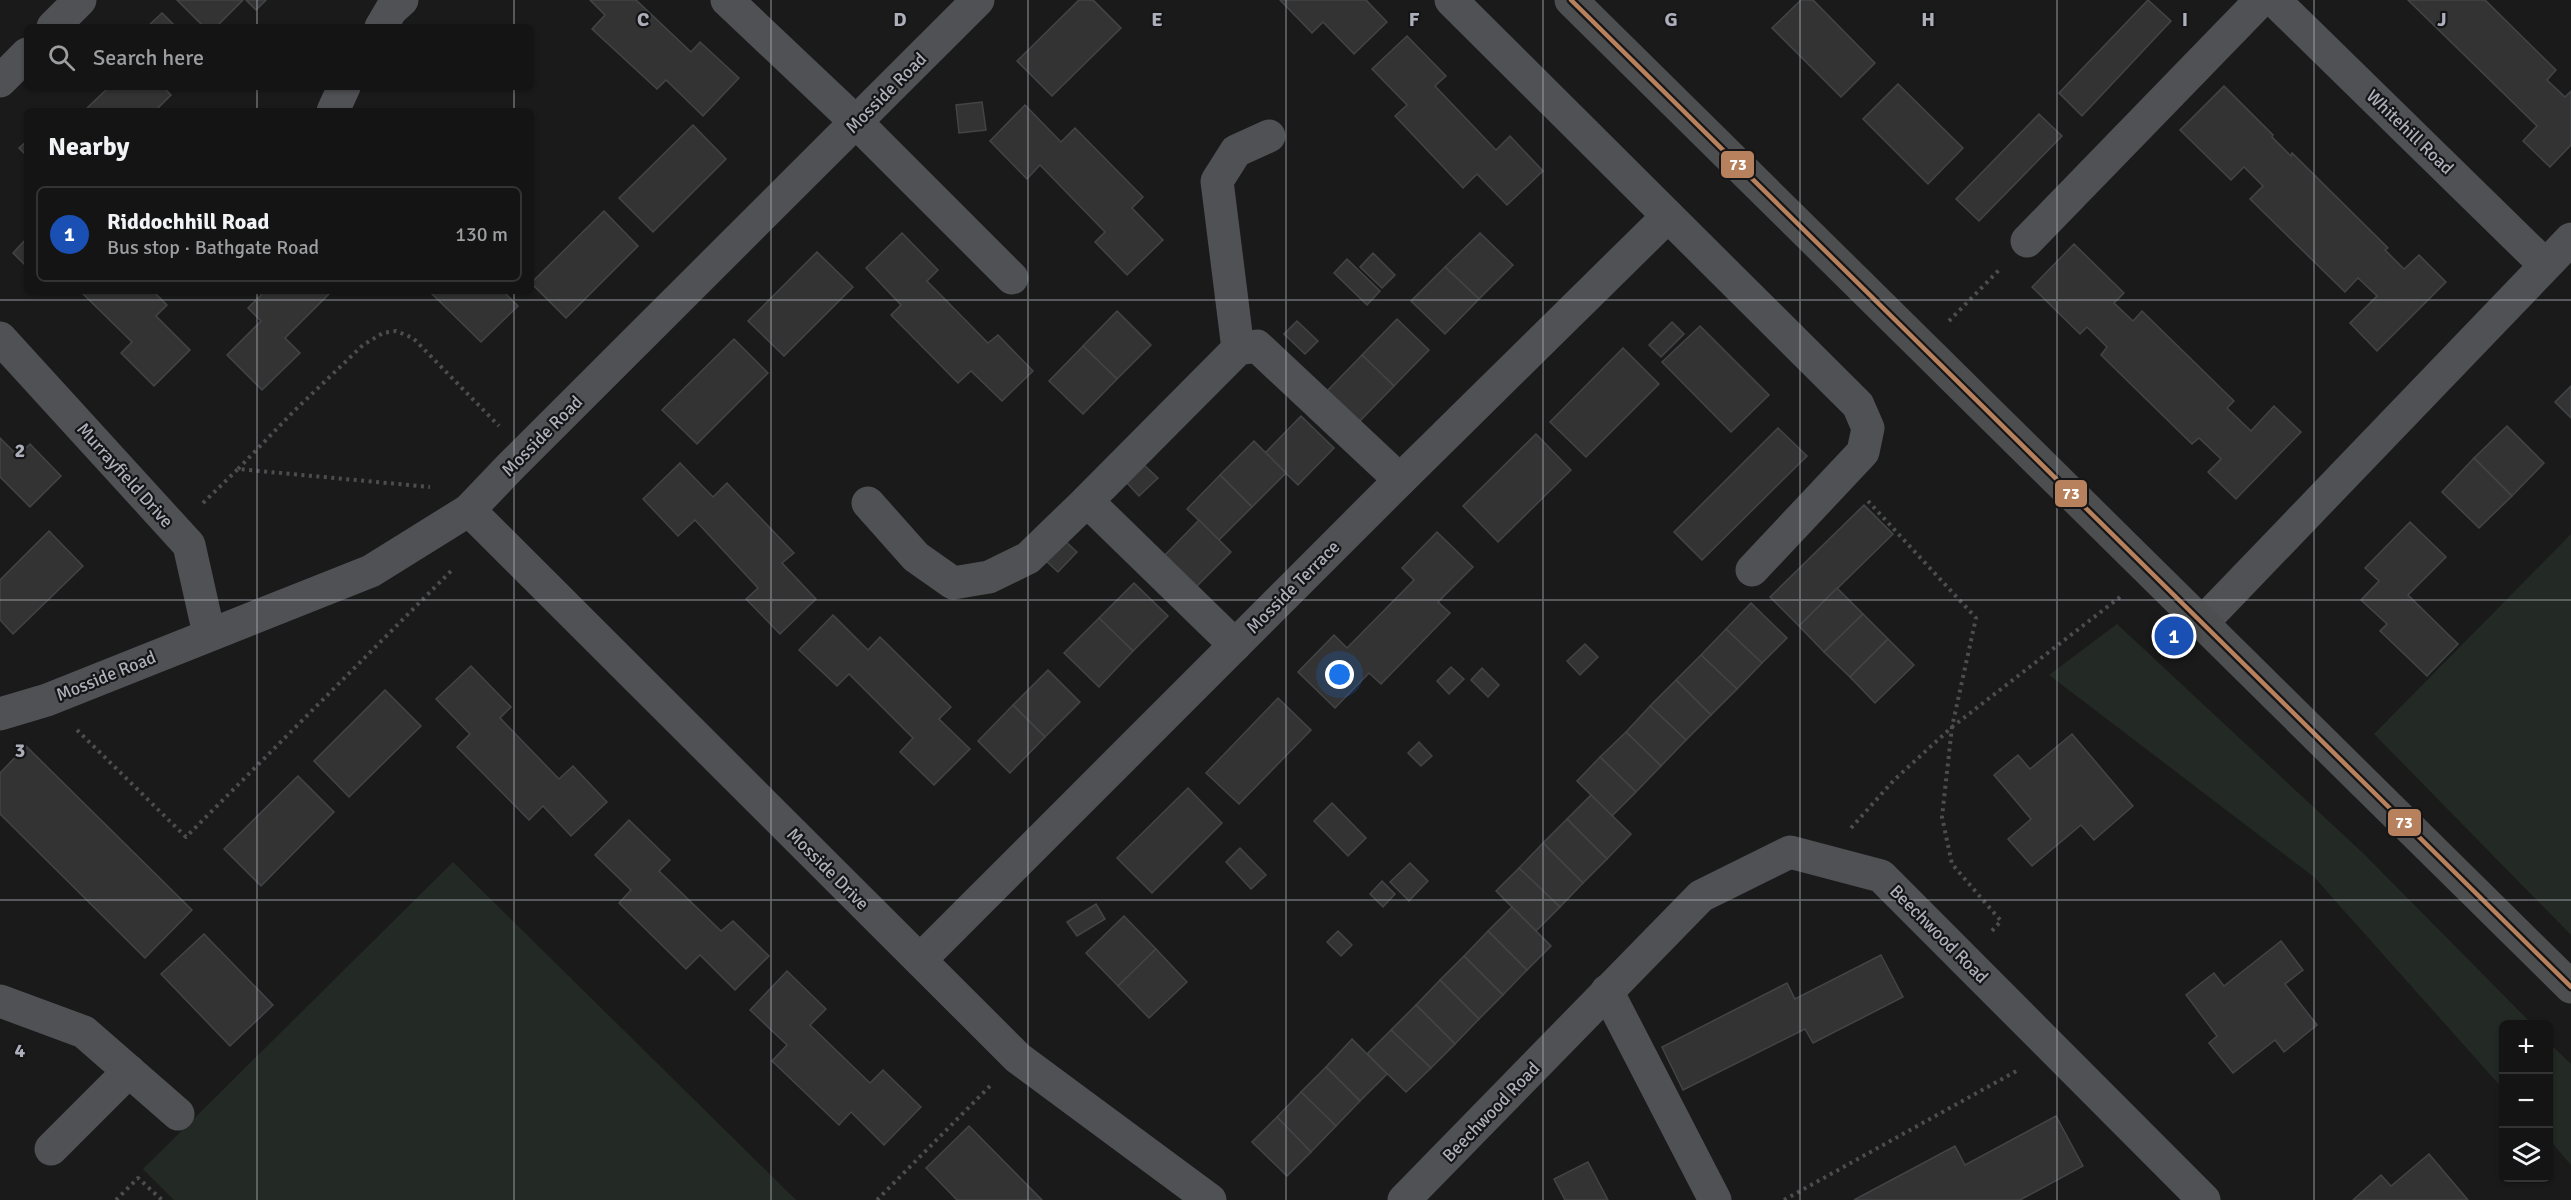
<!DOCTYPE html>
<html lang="en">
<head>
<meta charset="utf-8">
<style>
	:root { --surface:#141414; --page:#1d1d1d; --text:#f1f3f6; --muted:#9d9ea0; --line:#333334; --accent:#7a7c82 }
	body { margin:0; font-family:Signika,sans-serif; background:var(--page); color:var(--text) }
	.controls { position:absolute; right:18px; bottom:18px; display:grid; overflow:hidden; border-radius:9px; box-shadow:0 2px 4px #0004 }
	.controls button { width:54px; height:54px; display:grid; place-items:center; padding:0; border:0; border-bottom:2px solid var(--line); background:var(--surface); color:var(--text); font:30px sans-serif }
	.you { position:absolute; left:1340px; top:675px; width:21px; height:21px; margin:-15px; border:4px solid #fff; border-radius:50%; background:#1a73e8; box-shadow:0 0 0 9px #1a73e833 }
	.badge { display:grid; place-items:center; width:39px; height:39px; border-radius:50%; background:var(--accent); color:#fff; font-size:20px; font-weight:700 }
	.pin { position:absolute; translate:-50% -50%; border:3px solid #fff; box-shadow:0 2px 6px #0006 }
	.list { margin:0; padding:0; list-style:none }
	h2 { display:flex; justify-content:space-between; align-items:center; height:78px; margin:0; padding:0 24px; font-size:26px }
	h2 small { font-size:20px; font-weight:400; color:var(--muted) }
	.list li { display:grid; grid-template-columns:39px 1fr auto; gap:18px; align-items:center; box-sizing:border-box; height:96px; margin:0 12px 12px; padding:0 12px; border:2px solid var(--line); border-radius:9px }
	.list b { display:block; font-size:22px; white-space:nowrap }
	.list p { margin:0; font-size:20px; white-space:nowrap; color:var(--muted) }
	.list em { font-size:20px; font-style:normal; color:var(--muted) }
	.icon { flex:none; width:33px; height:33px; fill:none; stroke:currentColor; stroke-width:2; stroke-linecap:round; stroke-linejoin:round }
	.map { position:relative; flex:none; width:2571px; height:1200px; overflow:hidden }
	.search { position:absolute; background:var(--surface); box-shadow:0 2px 4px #0004; left:24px; top:24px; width:510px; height:66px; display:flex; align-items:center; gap:15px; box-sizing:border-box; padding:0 21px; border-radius:9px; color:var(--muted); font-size:22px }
	.panel { position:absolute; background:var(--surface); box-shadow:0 2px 4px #0004; left:24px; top:108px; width:510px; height:186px; border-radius:9px }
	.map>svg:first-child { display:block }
	.green { fill:#232924 }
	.building { fill:#333334; stroke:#434446; stroke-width:1.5 }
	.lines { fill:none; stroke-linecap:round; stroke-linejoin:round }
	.path { stroke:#4c4d4f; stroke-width:4; stroke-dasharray:3 4.5; stroke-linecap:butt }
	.minor { stroke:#505154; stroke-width:33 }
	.major { stroke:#4d4e50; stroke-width:33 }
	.bus-1-casing { stroke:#151416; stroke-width:9 }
	.bus-1 { stroke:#b6815c; stroke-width:4.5 }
	.grid { fill:none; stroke:#adb0ba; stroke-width:1.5; stroke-opacity:0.55 }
	.labels { text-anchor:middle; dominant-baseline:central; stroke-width:4.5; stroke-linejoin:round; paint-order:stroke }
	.street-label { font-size:18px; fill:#adb0ba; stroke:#151416 }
	.grid-label { font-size:20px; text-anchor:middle; font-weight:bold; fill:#adb0ba; stroke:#151416; stroke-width:4.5; stroke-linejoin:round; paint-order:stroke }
	.line-badge { stroke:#151416; stroke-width:2 }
	.badge-label { font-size:16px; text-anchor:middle; font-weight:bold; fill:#fff }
</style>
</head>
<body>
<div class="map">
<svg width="2571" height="1200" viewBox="0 0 2571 1200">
	<rect width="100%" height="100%" fill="#1a1a1a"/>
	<g class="green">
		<polygon points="2571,534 2571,935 2374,734"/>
		<polygon points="2117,624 2365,855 2532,1024 2504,1024 2503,1089 2314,877 2049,675"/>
		<polygon points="453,862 796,1200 174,1200 143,1169"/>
		<polygon points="2548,1042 2571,1064 2571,1165 2549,1139"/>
	</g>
	<g class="building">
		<polygon points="177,0 243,0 216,27 204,27"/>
		<polygon points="246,0 266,0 256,10"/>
		<polygon points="590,0 636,0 691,52 700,42 739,78 703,116 666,80 657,89 592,29 605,15"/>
		<polygon points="1079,0 1093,0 1121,28 1052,96 1017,61"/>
		<polygon points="1280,0 1366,0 1387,22 1354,54 1323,22 1312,33"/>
		<polygon points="1801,0 1813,0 1875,63 1841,97 1772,28"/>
		<polygon points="2148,0 2171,21 2082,116 2059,93"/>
		<polygon points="2408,0 2485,0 2556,70 2547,80 2565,97 2571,91 2571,145 2550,167 2523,141 2537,126"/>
		<polygon points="162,13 176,27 147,27"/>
		<polygon points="1407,36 1446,76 1435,86 1496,150 1510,136 1543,171 1507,205 1477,174 1463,188 1395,116 1407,105 1372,69"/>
		<polygon points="1898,84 1963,148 1928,184 1863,119"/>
		<polygon points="2224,86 2273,135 2272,137 2291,156 2292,153 2388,248 2385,250 2404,269 2419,255 2446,282 2377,351 2350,323 2377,296 2358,278 2345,292 2250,199 2263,186 2244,167 2231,180 2180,130"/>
		<polygon points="109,87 163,87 171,95 155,111 84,111"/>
		<polygon points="982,102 986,130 959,133 956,105"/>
		<polygon points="1025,105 1061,142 1075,128 1143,197 1132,208 1163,240 1127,275 1095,242 1105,232 1040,165 1027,179 990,141"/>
		<polygon points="2039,114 2062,136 1979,221 1956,199"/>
		<polygon points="693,125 726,159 653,232 619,198"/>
		<polygon points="27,141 27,156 19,148"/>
		<polygon points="604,211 638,246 566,318 531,283"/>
		<polygon points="902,233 938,270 927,281 988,343 998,335 1033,371 1002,401 971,371 958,383 891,315 901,305 866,268"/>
		<polygon points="1480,233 1513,265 1479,299 1445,267"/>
		<polygon points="27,238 27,267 13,253"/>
		<polygon points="2074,244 2124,293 2114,303 2133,321 2142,311 2234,401 2227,408 2251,431 2274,406 2301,432 2236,499 2208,472 2221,459 2199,438 2192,444 2101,355 2107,347 2087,327 2080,334 2032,287"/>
		<polygon points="817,252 853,287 784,356 748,321"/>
		<polygon points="1373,253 1395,275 1382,288 1360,267"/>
		<polygon points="1347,259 1380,291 1367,305 1334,273"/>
		<polygon points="1445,267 1479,299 1445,334 1411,301"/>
		<polygon points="80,291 153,291 167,305 156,316 190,350 154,386 121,353 132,342"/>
		<polygon points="265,291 332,291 285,338 300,353 262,390 227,355 261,321 248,308"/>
		<polygon points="429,291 503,291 518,306 481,342"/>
		<polygon points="1117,311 1151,345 1117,379 1083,346"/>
		<polygon points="1397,319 1429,350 1394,386 1362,355"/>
		<polygon points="1297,321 1318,341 1305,354 1284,334"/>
		<polygon points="1672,322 1684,334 1661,357 1649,345"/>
		<polygon points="1700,326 1769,395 1731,432 1662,362"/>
		<polygon points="734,339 768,373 697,444 662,410"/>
		<polygon points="1083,346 1117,379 1083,414 1049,381"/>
		<polygon points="1623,348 1659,384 1586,457 1550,422"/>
		<polygon points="1362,355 1394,386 1359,422 1327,391"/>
		<polygon points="2571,386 2571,418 2555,402"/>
		<polygon points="1301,416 1334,448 1298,485 1265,453"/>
		<polygon points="2507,426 2544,463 2512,496 2474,458"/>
		<polygon points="1778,428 1807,456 1702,560 1674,532"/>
		<polygon points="1536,434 1571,470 1498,542 1463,506"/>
		<polygon points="0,438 18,456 30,444 61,476 30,507 0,477"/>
		<polygon points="1254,441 1286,473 1252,507 1220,475"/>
		<polygon points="2474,458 2512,496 2479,528 2442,492"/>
		<polygon points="680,463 713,497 727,483 794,553 782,563 816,599 780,634 746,599 758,588 695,520 678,536 643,499"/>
		<polygon points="1143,464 1158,478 1139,496 1126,482"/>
		<polygon points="1220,475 1252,507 1219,540 1187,509"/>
		<polygon points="1864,505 1893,534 1799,626 1770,597"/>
		<polygon points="1199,520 1231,552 1196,587 1164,556"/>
		<polygon points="2410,522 2446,557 2408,595 2458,644 2427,676 2380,631 2387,624 2361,600 2379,581 2365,568"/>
		<polygon points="49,531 83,566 13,634 0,620 0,580"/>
		<polygon points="1437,532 1473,567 1438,602 1450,613 1381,684 1369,673 1335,708 1298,672 1334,635 1347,648 1414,580 1402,568"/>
		<polygon points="1064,540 1077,552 1058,572 1045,560"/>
		<polygon points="1134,583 1168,616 1133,651 1099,618"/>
		<polygon points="1837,588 1863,614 1824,652 1799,626"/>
		<polygon points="1751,603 1787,638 1762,663 1726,629"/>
		<polygon points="1863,614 1888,639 1850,677 1824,652"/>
		<polygon points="833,615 868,650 880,637 951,707 939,719 970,749 934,785 900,752 913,738 849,674 837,686 799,650"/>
		<polygon points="1099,618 1133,651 1099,687 1064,653"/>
		<polygon points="1726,629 1762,663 1737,689 1701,655"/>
		<polygon points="1888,639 1914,665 1875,703 1850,677"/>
		<polygon points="1585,644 1598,657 1580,675 1567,661"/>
		<polygon points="1701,655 1737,689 1711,715 1676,680"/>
		<polygon points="471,666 511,707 500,718 559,779 573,766 607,802 571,836 543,806 529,820 457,747 470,734 436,699"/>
		<polygon points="1451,667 1464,679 1449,694 1437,681"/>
		<polygon points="1482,668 1499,685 1488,697 1471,680"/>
		<polygon points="1048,670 1080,702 1045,737 1013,705"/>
		<polygon points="1676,680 1711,715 1686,740 1650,706"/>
		<polygon points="385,690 421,726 349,797 314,761"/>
		<polygon points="1278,698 1311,730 1239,804 1206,773"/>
		<polygon points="1013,705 1045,737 1010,773 978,741"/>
		<polygon points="1650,706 1686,740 1661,766 1626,732"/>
		<polygon points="1626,732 1661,766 1636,792 1600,757"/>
		<polygon points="2072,734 2133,806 2094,840 2081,825 2032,866 2008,839 2031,819 1994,775 2018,755 2030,769"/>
		<polygon points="1419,742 1432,756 1421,766 1408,753"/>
		<polygon points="26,746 192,910 145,958 0,814 0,773"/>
		<polygon points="1600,757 1636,792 1612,816 1577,781"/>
		<polygon points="298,776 334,812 261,886 224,849"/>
		<polygon points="1188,788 1222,823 1152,893 1117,858"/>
		<polygon points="1591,795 1631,834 1607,859 1567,819"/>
		<polygon points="1332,803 1366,838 1348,856 1314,821"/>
		<polygon points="1567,819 1607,859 1583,883 1543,843"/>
		<polygon points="629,820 670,860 659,871 721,931 733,921 769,956 735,990 700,955 686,969 619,903 631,890 595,855"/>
		<polygon points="1543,843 1583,883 1560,907 1519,868"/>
		<polygon points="1240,848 1266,875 1251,889 1226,862"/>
		<polygon points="1410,863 1428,881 1409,901 1390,882"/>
		<polygon points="1519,868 1560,907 1536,931 1496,891"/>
		<polygon points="1382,881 1395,894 1383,907 1370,894"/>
		<polygon points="1096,904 1105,919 1077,936 1067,922"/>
		<polygon points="1512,907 1551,946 1527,970 1488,931"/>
		<polygon points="1124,916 1156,949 1118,986 1086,953"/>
		<polygon points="1338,931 1352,945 1341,956 1327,942"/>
		<polygon points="1488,931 1527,970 1503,995 1464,956"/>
		<polygon points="204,934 273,1005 230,1046 161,974"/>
		<polygon points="2281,941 2303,970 2285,984 2317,1025 2284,1052 2275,1040 2233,1073 2209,1043 2217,1036 2186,995 2214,973 2224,986"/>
		<polygon points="1156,949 1187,982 1149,1018 1118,986"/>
		<polygon points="1881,955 1903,997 1813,1043 1805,1029 1683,1090 1662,1047 1787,983 1795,999"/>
		<polygon points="1464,956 1503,995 1479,1019 1440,980"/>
		<polygon points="787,971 826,1009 810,1025 870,1083 883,1070 921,1107 884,1145 851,1112 839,1125 772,1061 787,1045 750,1010"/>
		<polygon points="1440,980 1479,1019 1455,1044 1416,1005"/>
		<polygon points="1416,1005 1455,1044 1431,1068 1391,1030"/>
		<polygon points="1391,1030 1431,1068 1406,1092 1367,1054"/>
		<polygon points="1352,1039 1387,1074 1360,1101 1326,1067"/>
		<polygon points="1326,1067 1360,1101 1336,1126 1301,1092"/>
		<polygon points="1301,1092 1336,1126 1311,1152 1277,1117"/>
		<polygon points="2056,1116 2083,1166 2020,1200 1854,1200 1955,1146 1965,1165"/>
		<polygon points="1277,1117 1311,1152 1287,1176 1252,1142"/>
		<polygon points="969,1126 1042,1200 957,1200 926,1168"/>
		<polygon points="2429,1154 2468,1200 2353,1200 2381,1175 2391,1186"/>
		<polygon points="1588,1162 1608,1200 1565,1200 1554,1179"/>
	</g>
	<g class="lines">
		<g class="path">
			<polyline points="1949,321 2000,269"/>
			<polyline points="238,469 293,412 363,345 383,333 396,331 413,338 499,426"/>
			<polyline points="1868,501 1976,618 1952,727 1942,817 1952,864 2001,921 1991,932"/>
			<polyline points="203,503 238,469 430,487"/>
			<polyline points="77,730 186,837 454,568"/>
			<polyline points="1851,828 1894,780 1952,727 2120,597"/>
			<polyline points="116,1200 138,1178 162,1200"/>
			<polyline points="877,1200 992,1084"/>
			<polyline points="1784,1200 2020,1069"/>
		</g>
		<g class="minor">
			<polyline points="727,0 857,123 1012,278"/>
			<polyline points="1451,0 1858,405 1868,428 1863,452 1752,570"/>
			<polyline points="2274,0 2545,265"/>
			<polyline points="53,27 80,0"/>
			<polyline points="381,27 391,10 402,0"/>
			<polyline points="0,81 27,54"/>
			<polyline points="333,111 344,87"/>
			<polyline points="2027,241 2261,0"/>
			<polyline points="0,338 189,545 209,634"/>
			<polyline points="1238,349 1217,181 1236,151 1269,136"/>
			<polyline points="868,503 916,557 953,583 989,577 1028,558 1087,501"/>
			<polyline points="469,510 1018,1058 1210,1200"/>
			<polyline points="2202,623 2571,239"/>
			<polyline points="1235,645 1087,501 1238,349 1257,346 1400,480"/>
			<polyline points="0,714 47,700 371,571 469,510 511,466 978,0"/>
			<polyline points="920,960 1400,480 1668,216"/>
			<polyline points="1607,991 1715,1200"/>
			<polyline points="0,1001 84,1032 178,1114"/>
			<polyline points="51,1149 129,1071"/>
			<polyline points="1404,1200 1701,896 1790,852 1881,876 2204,1200"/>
		</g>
		<polyline class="major" points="1571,0 2571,987"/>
		<g class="bus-1-casing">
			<polyline id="bus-1" points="1571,0 2571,987"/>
		</g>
		<use href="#bus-1" class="bus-1"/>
	</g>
	<path class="grid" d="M 257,0 L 257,27M 514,0 L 514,27M 771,0 L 771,1200M 1028,0 L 1028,1200M 1286,0 L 1286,1200M 1543,0 L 1543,1200M 1800,0 L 1800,1200M 2057,0 L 2057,1200M 2314,0 L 2314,1200M 257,87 L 257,111M 514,87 L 514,111M 257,291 L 257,1200M 514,291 L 514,1200M 0,300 L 2571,300M 0,600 L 2571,600M 0,900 L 2571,900"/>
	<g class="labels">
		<g class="street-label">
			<text transform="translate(886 93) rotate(-45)">Mosside Road</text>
			<text transform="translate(2410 132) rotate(44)">Whitehill Road</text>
			<text transform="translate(542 436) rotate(-45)">Mosside Road</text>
			<text transform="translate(125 475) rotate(48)">Murrayfield Drive</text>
			<text transform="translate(1293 587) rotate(-45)">Mosside Terrace</text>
			<text transform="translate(106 676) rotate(-22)">Mosside Road</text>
			<text transform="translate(828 869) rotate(45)">Mosside Drive</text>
			<text transform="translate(1939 934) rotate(45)">Beechwood Road</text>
			<text transform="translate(1491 1112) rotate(-46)">Beechwood Road</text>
		</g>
	</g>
	<g class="grid-label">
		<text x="643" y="26">C</text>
		<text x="900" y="26">D</text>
		<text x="1157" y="26">E</text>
		<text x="1414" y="26">F</text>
		<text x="1671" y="26">G</text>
		<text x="1928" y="26">H</text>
		<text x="2185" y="26">I</text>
		<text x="2442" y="26">J</text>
		<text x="20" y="457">2</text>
		<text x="20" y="757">3</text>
		<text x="20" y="1057">4</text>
	</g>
	<g class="line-badge">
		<rect x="1720" y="150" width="35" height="29" rx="6" fill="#b6815c"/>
		<rect x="2054" y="479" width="34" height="29" rx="6" fill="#b6815c"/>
		<rect x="2387" y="808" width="35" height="29" rx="6" fill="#b6815c"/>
	</g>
	<g class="badge-label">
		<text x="1738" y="170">73</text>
		<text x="2071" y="499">73</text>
		<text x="2404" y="828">73</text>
	</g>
</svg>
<div class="controls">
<button>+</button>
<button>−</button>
<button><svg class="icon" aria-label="layers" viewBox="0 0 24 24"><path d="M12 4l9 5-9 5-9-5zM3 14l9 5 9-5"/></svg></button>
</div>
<div class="you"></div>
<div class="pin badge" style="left:2174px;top:636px;background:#1a4fb4">1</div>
<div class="search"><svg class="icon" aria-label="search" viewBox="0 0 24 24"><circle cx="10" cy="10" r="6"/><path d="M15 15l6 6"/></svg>Search here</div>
<section class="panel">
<h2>Nearby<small></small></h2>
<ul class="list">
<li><span class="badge" style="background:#1a4fb4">1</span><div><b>Riddochhill Road</b><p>Bus stop · Bathgate Road</p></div><em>130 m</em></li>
</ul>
</section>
</div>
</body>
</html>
